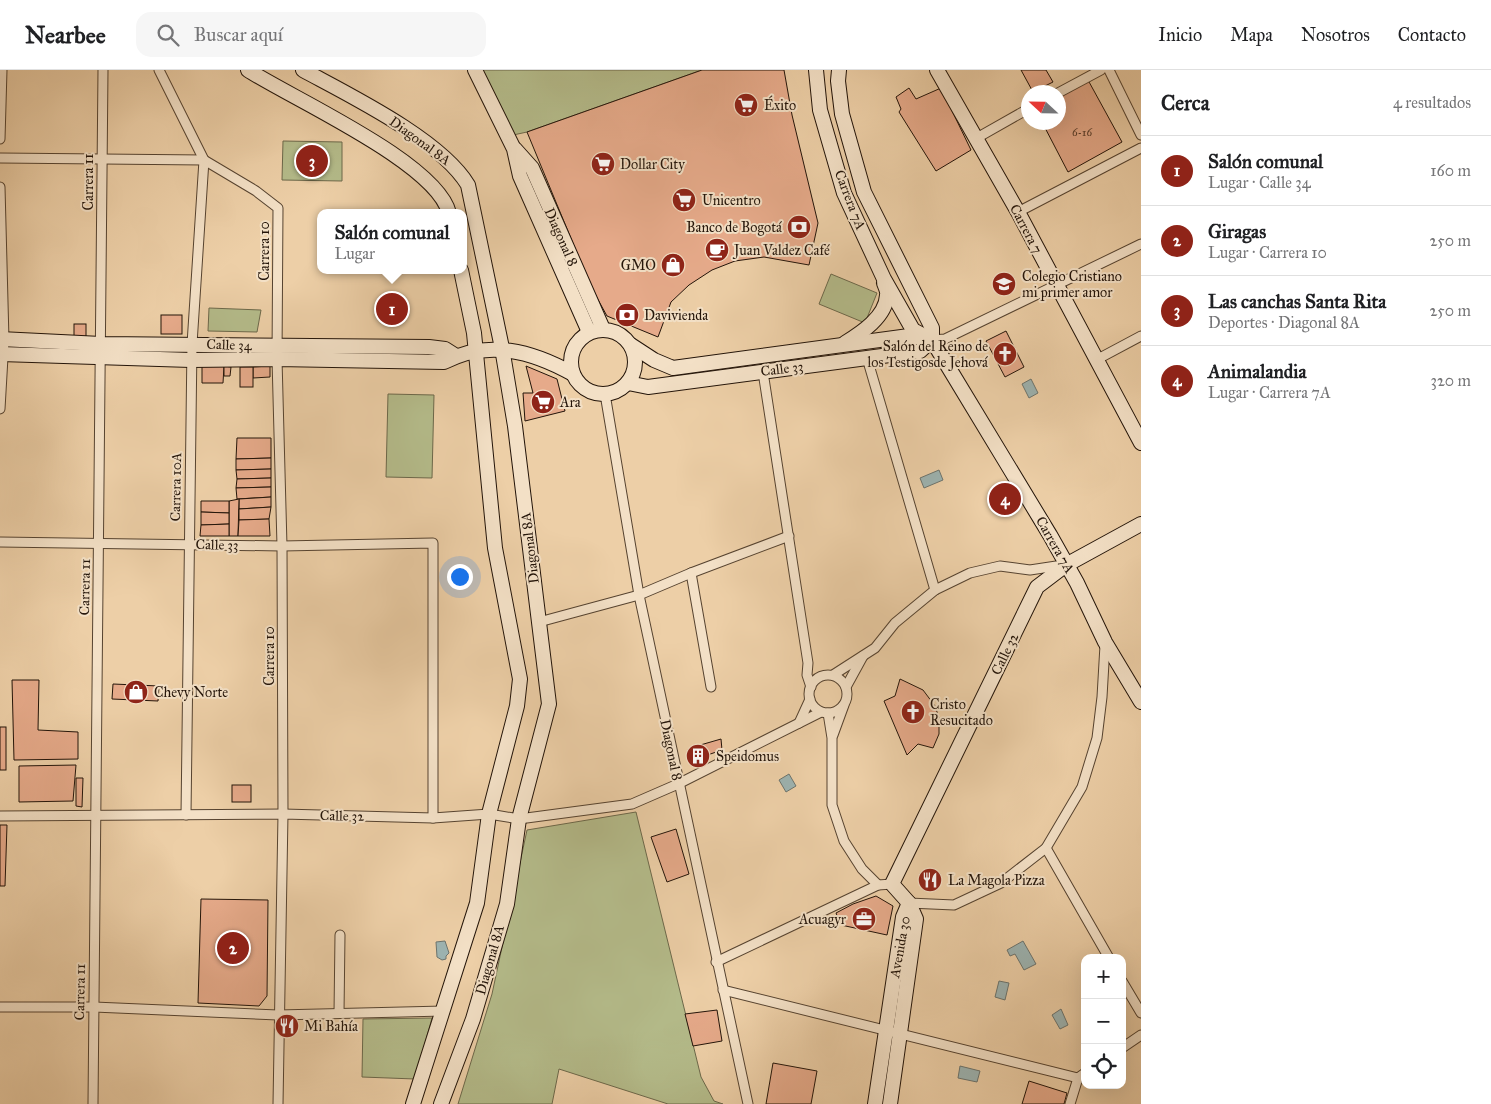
<!DOCTYPE html>
<html lang="es">
<head>
<meta charset="utf-8">
<style>
	:root { --surface:#fff; --page:#f6f6f6; --text:#202124; --muted:#757577; --line:#e0e0e0; --accent:#8f2418 }
	body { margin:0; font-family:"IM FELL Great Primer",serif; background:var(--page); color:var(--text) }
	.controls { position:absolute; right:15px; bottom:15px; display:grid; overflow:hidden; border-radius:10px; box-shadow:0 5px 20px #0002 }
	.controls button { width:45px; height:45px; display:grid; place-items:center; padding:0; border:0; border-bottom:1px solid var(--line); background:var(--surface); color:var(--text); font:25px sans-serif }
	.compass { position:absolute; left:1021px; top:15px; width:45px; height:45px; border-radius:50%; background:var(--surface); box-shadow:0 5px 20px #0002; rotate:292deg }
	.you { position:absolute; left:459px; top:506px; width:18px; height:18px; margin:-12px; border:4px solid #fff; border-radius:50%; background:#1a73e8; box-shadow:0 0 0 8px #1a73e833 }
	.badge { display:grid; place-items:center; width:32px; height:32px; border-radius:50%; background:var(--accent); color:#fff; font-size:16px; font-weight:700 }
	.pin { position:absolute; translate:-50% -50%; border:2px solid #fff; box-shadow:0 1px 5px #0006 }
	.popup { position:absolute; left:317px; top:139px; width:150px; height:65px; box-sizing:border-box; display:grid; place-content:center; border-radius:10px; background:var(--surface); filter:drop-shadow(0 1px 4px #0005); font-size:16px; white-space:nowrap; color:var(--muted) }
	.popup b { font-size:19px; color:var(--text) }
	.popup::after { content:''; position:absolute; left:50%; top:100%; margin-left:-10px; border:10px solid transparent; border-top-color:var(--surface) }
	.list { margin:0; padding:0; list-style:none }
	h2 { display:flex; justify-content:space-between; align-items:center; height:65px; margin:0; padding:0 20px; font-size:21px }
	h2 small { font-size:16px; font-weight:400; color:var(--muted) }
	.list li { display:grid; grid-template-columns:32px 1fr auto; gap:15px; align-items:center; box-sizing:border-box; height:70px; padding:0 20px; border-top:1px solid var(--line) }
	.list b { display:block; font-size:19px; white-space:nowrap }
	.list p { margin:0; font-size:16px; white-space:nowrap; color:var(--muted) }
	.list em { font-size:16px; font-style:normal; color:var(--muted) }
	.icon { flex:none; width:28px; height:28px; fill:none; stroke:currentColor; stroke-width:2; stroke-linecap:round; stroke-linejoin:round }
	.map { position:relative; flex:none; width:1141px; height:1034px; overflow:hidden }
	header { display:flex; align-items:center; gap:30px; box-sizing:border-box; height:70px; padding:0 25px; background:var(--surface); border-bottom:1px solid var(--line) }
	header strong { font-size:24px }
	nav { display:flex; gap:28px; margin-inline-start:auto; font-size:18px }
	.search { width:350px; height:45px; background:var(--page); display:flex; align-items:center; gap:12px; box-sizing:border-box; padding:0 18px; border-radius:15px; color:var(--muted); font-size:19px }
	main { display:flex }
	aside { flex:1; background:var(--surface) }
	.map>svg:first-child { display:block }
	.green { fill:#b4bb8a; stroke:#6c684a }
	.water { fill:#9db4b2; stroke:#6c746e }
	.building { fill:#e6aa8a; stroke:#231409 }
	.lines { fill:none; stroke-linecap:round; stroke-linejoin:round }
	.street-casing { stroke:#564330; stroke-width:11 }
	.secondary-casing { stroke:#231409; stroke-width:16 }
	.street { stroke:#f3e0c6; stroke-width:9 }
	.secondary { stroke:#f3e0c6; stroke-width:14 }
	.labels { text-anchor:middle; dominant-baseline:central; stroke-width:4; stroke-linejoin:round; paint-order:stroke }
	.number-label { font-size:11px; fill:#543a29 }
	.poi-label { font-size:14px; fill:#231409; stroke:#f3e0c6; text-anchor:start }
	.street-label { font-size:14px; fill:#231409; stroke:#f3e0c6 }
</style>
</head>
<body>
<header>
<strong>Nearbee</strong>
<div class="search"><svg class="icon" aria-label="search" viewBox="0 0 24 24"><circle cx="10" cy="10" r="6"/><path d="M15 15l6 6"/></svg>Buscar aquí</div>
<nav><a>Inicio</a><a>Mapa</a><a>Nosotros</a><a>Contacto</a></nav>
</header>
<main>
<div class="map">
<svg width="1141" height="1034" viewBox="0 0 1141 1034">
	<rect width="100%" height="100%" fill="#edcfa7"/>
	<filter id="stains"><feTurbulence type="fractalNoise" baseFrequency=".004" numOctaves="4"/><feColorMatrix values="0 0 0 0 .2 0 0 0 0 .09 0 0 0 0 .02 0 0 0 .5 -.17"/></filter>
	<radialGradient id="worn" r=".72"><stop offset=".6" stop-color="#630" stop-opacity="0"/><stop offset="1" stop-color="#630" stop-opacity=".3"/></radialGradient>
	<g class="green">
		<polygon points="473,0 702,0 527,62 504,67"/>
		<polygon points="283,71 342,72 342,111 282,110"/>
		<polygon points="831,204 877,223 865,253 819,234"/>
		<polygon points="209,238 261,240 257,262 208,261"/>
		<polygon points="388,324 434,325 432,408 386,407"/>
		<polygon points="636,742 701,1007 714,1031 723,1034 668,1034 559,999 552,1034 458,1034 492,924 527,760"/>
		<polygon points="432,948 415,1009 362,1007 363,949"/>
	</g>
	<g class="water">
		<polygon points="1031,309 1038,323 1029,328 1022,314"/>
		<polygon points="939,400 943,410 924,418 920,408"/>
		<polygon points="789,704 796,716 786,722 779,710"/>
		<polygon points="445,871 449,883 446,886 446,889 442,890 437,887 436,872"/>
		<polygon points="1023,871 1036,894 1024,900 1015,884 1010,886 1007,880"/>
		<polygon points="999,911 1009,913 1005,930 995,927"/>
		<polygon points="1061,939 1068,955 1060,959 1052,945"/>
		<polygon points="960,996 980,1001 977,1012 958,1008"/>
	</g>
	<g class="building">
		<polygon points="702,0 784,0 792,45 818,153 809,195 764,187 735,191 712,200 689,215 671,232 658,267 607,246 591,217 527,62"/>
		<polygon points="1021,0 1046,0 1053,12 1033,22"/>
		<polygon points="1088,10 1122,72 1068,102 1042,52 1058,52 1058,26"/>
		<polygon points="909,18 916,29 941,18 971,80 936,101 899,42 901,39 896,27"/>
		<polygon points="405,229 405,249 379,249 379,230"/>
		<rect x="161" y="245" width="21" height="19"/>
		<rect x="74" y="254" width="12" height="14"/>
		<polygon points="1006,261 1024,297 1005,307 986,271"/>
		<polygon points="202,296 224,296 223,313 202,313"/>
		<polygon points="224,296 231,297 230,306 224,306"/>
		<polygon points="270,296 270,307 253,308 253,297"/>
		<polygon points="526,296 557,309 565,341 525,351 523,323 533,323"/>
		<rect x="240" y="297" width="13" height="20"/>
		<polygon points="237,368 271,368 271,388 236,389"/>
		<polygon points="271,388 271,399 236,400 236,389"/>
		<polygon points="271,399 271,408 237,409 236,400"/>
		<polygon points="271,408 271,417 236,418 237,409"/>
		<polygon points="271,417 271,427 237,429 236,418"/>
		<polygon points="1009,419 1013,430 1001,437 997,428"/>
		<polygon points="271,427 271,437 239,439 239,429"/>
		<polygon points="239,429 238,466 229,466 229,431"/>
		<polygon points="201,431 229,431 229,443 201,442"/>
		<polygon points="271,437 269,449 239,450 239,439"/>
		<polygon points="201,442 229,443 229,454 201,455"/>
		<polygon points="269,449 270,466 238,466 239,450"/>
		<polygon points="229,454 229,466 200,466 201,455"/>
		<polygon points="900,609 923,620 935,636 939,648 939,664 933,678 918,674 907,685 884,631 895,626"/>
		<polygon points="12,610 39,610 38,660 78,662 78,689 14,690"/>
		<polygon points="113,614 159,616 158,631 112,629"/>
		<rect x="0" y="657" width="6" height="43"/>
		<polygon points="721,669 722,680 690,691 690,678"/>
		<polygon points="76,695 73,731 19,732 19,696"/>
		<polygon points="76,708 83,708 82,737 76,736"/>
		<rect x="232" y="715" width="19" height="17"/>
		<polygon points="0,755 7,755 5,816 0,816"/>
		<polygon points="676,759 689,804 667,812 651,767"/>
		<polygon points="876,826 893,836 887,865 841,855 836,843 853,834"/>
		<polygon points="201,829 268,830 267,926 259,936 198,933"/>
		<polygon points="717,940 722,971 693,976 685,944"/>
		<polygon points="773,993 817,1001 811,1034 766,1034"/>
		<polygon points="1029,1011 1067,1023 1064,1034 1022,1034"/>
	</g>
	<g class="lines">
		<g class="street-casing">
			<g id="street">
				<polyline points="159,0 204,90 192,274 186,745"/>
				<polyline points="1109,0 1141,65"/>
				<polyline points="1058,23 1101,0"/>
				<polyline points="0,69 2,0"/>
				<polyline points="975,69 1028,39"/>
				<polyline points="0,88 204,90 256,121 278,138 277,289 282,476 283,744 278,1034"/>
				<polyline points="0,117 4,270 0,339"/>
				<polyline points="1018,142 1141,78"/>
				<polyline points="932,270 945,269 1141,174"/>
				<polyline points="867,288 935,520"/>
				<polyline points="1096,290 1141,266"/>
				<polyline points="763,302 808,593 807,605 811,617"/>
				<polyline points="605,324 639,525 748,1034"/>
				<polyline points="0,472 282,476 433,473 433,748"/>
				<polyline points="691,503 711,617"/>
				<polyline points="539,552 639,525 691,503 789,466"/>
				<polyline points="833,605 875,578 895,553 935,520 970,503 1000,496 1030,500 1063,495"/>
				<circle cx="828" cy="624" r="19"/>
				<polyline points="846,617 863,586"/>
				<polyline points="828,643 832,668 832,735 844,771 862,799 878,815"/>
				<polyline points="799,653 810,629"/>
				<polyline points="833,665 844,635"/>
				<polyline points="0,746 283,744 433,748 489,744 519,749 632,734 678,714 821,642"/>
				<polyline points="1046,778 1109,888"/>
				<polyline points="909,833 954,835 1001,813 1046,778 1082,717 1097,668 1102,627 1105,575"/>
				<polyline points="716,892 878,815 892,814"/>
				<polyline points="1122,911 1141,943"/>
				<polyline points="723,920 1078,1008"/>
				<polyline points="0,937 94,937 278,945 444,941"/>
				<polyline points="339,943 340,865"/>
				<polyline points="1122,978 1141,965"/>
				<polyline points="93,1034 103,0"/>
				<polyline points="1070,1034 1078,1008 1085,1003"/>
			</g>
		</g>
		<g class="secondary-casing">
			<g id="secondary">
				<path d="M 248,0 C 293,29 437,93 449,143"/>
				<path d="M 303,0 C 351,26 441,70 468,115 L 502,278 L 515,356 L 549,634 L 519,749 L 507,834 L 473,949 L 441,1034"/>
				<polyline points="475,0 514,79 520,106 589,262"/>
				<polyline points="816,0 820,40 844,123 884,209 913,260 932,270 1050,465 1077,513 1105,572 1141,632"/>
				<polyline points="839,0 838,11 842,44 864,122 932,258 932,270"/>
				<polyline points="937,0 1018,142 1141,373"/>
				<polyline points="515,79 532,98 603,259"/>
				<circle cx="603" cy="292" r="32"/>
				<polyline points="0,269 101,274 429,277 445,279 456,286"/>
				<path d="M 845,273 C 861,263 886,247 887,225 C 888,222 885,216 884,213"/>
				<polyline points="631,275 654,290 673,298 909,266 924,268"/>
				<path d="M 0,284 L 191,290 L 277,289 L 444,292 C 488,269 532,281 573,304"/>
				<polyline points="628,313 648,317 920,281 932,270"/>
				<polyline points="413,1034 477,833 489,744 517,636 520,609 495,478 474,263 461,200"/>
				<polyline points="875,1034 903,847 909,833"/>
				<polyline points="890,1034 916,849 909,833 892,814 1037,517 1066,495 1141,454"/>
			</g>
		</g>
		<use href="#street" class="street"/>
		<use href="#secondary" class="secondary"/>
	</g>
	<defs>
		<g id="supermarket-disc" transform="scale(1.25)"><circle r="9.5" fill="#8f2418" stroke="#f3e0c6"/><path d="M-6-5.5h2.5l.6 2H6L4.5 2H-2.5L-4.4-4H-6ZM-1.5 3.2a1.3 1.3 0 1 0 .1 0ZM3 3.2a1.3 1.3 0 1 0 .1 0Z" fill="#fff"/></g>
		<g id="bank-disc" transform="scale(1.25)"><circle r="9.5" fill="#8f2418" stroke="#f3e0c6"/><path d="M-6-4H6V4H-6ZM0-2.3a2.3 2.3 0 1 0 0 4.6a2.3 2.3 0 1 0 0-4.6Z" fill="#fff"/></g>
		<g id="cafe-disc" transform="scale(1.25)"><circle r="9.5" fill="#8f2418" stroke="#f3e0c6"/><path d="M-5.5-4.5H6V0H3Q3 3.5 0 3.5H-2.5Q-5.5 3.5-5.5 0ZM3-3.2v2h1.7v-2ZM-6 4.5H4V6H-6Z" fill="#fff"/></g>
		<g id="shop-disc" transform="scale(1.25)"><circle r="9.5" fill="#8f2418" stroke="#f3e0c6"/><path d="M-5-2.5h2.3a2.7 3.5 0 0 1 5.4 0H5L5.5 6h-11ZM-1.5-2.5h3a1.5 2.3 0 0 0-3 0Z" fill="#fff"/></g>
		<g id="school-disc" transform="scale(1.25)"><circle r="9.5" fill="#8f2418" stroke="#f3e0c6"/><path d="M0-5L7-2L0 1L-7-2ZM-4 1L0 2.5L4 1V4Q0 6-4 4Z" fill="#fff"/></g>
		<g id="church-disc" transform="scale(1.25)"><circle r="9.5" fill="#8f2418" stroke="#f3e0c6"/><path d="M-1.2-6h2.4v3.5h3.3v2.4h-3.3V6h-2.4V-.1h-3.3v-2.4h3.3Z" fill="#fff"/></g>
		<g id="building-disc" transform="scale(1.25)"><circle r="9.5" fill="#8f2418" stroke="#f3e0c6"/><path d="M-4-6H4V6H1V3H-1V6H-4ZM-2.5-4.3h1.7v1.8h-1.7ZM.8-4.3h1.7v1.8H.8ZM-2.5-1h1.7V.8h-1.7ZM.8-1h1.7V.8H.8Z" fill="#fff"/></g>
		<g id="restaurant-disc" transform="scale(1.25)"><circle r="9.5" fill="#8f2418" stroke="#f3e0c6"/><path d="M-5-6h1v4h1v-4h1v4h1v-4h1v5L-1.5 .5V6h-2V.5L-5-1ZM5-6V6H3V1.5H1.5Q1.5-4 5-6Z" fill="#fff"/></g>
		<g id="office-disc" transform="scale(1.25)"><circle r="9.5" fill="#8f2418" stroke="#f3e0c6"/><path d="M-6-3h4V-5.5h4V-3h4V5H-6ZM-1-4.5V-3h2v-1.5ZM-6 0V1H6V0Z" fill="#fff"/></g>
	</defs>
	<g fill-rule="evenodd">
		<use href="#supermarket-disc" x="746" y="35"/>
		<use href="#supermarket-disc" x="603" y="94"/>
		<use href="#supermarket-disc" x="684" y="130"/>
		<use href="#bank-disc" x="799" y="157"/>
		<use href="#cafe-disc" x="717" y="180"/>
		<use href="#shop-disc" x="673" y="195"/>
		<use href="#school-disc" x="1004" y="214"/>
		<use href="#bank-disc" x="627" y="245"/>
		<use href="#church-disc" x="1005" y="284"/>
		<use href="#supermarket-disc" x="543" y="332"/>
		<use href="#shop-disc" x="136" y="622"/>
		<use href="#church-disc" x="913" y="642"/>
		<use href="#building-disc" x="698" y="686"/>
		<use href="#restaurant-disc" x="930" y="810"/>
		<use href="#office-disc" x="864" y="849"/>
		<use href="#restaurant-disc" x="287" y="956"/>
	</g>
	<g class="labels">
		<g class="number-label">
			<text x="1082" y="62">6-16</text>
		</g>
		<g class="poi-label">
			<text x="764" y="35">Éxito</text>
			<text x="620" y="94">Dollar City</text>
			<text x="702" y="130">Unicentro</text>
			<text x="782" y="157" text-anchor="end">Banco de Bogotá</text>
			<text x="734" y="180">Juan Valdez Café</text>
			<text x="656" y="195" text-anchor="end">GMO</text>
			<text x="1022" y="206">Colegio Cristiano<tspan x="1022" dy="16">mi primer amor</tspan></text>
			<text x="644" y="245">Davivienda</text>
			<text x="988" y="276" text-anchor="end">Salón del Reino de<tspan x="988" dy="16">los Testigosde Jehová</tspan></text>
			<text x="560" y="332">Ara</text>
			<text x="154" y="622">Chevy Norte</text>
			<text x="930" y="634">Cristo<tspan x="930" dy="16">Resucitado</tspan></text>
			<text x="716" y="686">Speidomus</text>
			<text x="948" y="810">La Magola Pizza</text>
			<text x="846" y="849" text-anchor="end">Acuagyr</text>
			<text x="304" y="956">Mi Bahía</text>
		</g>
		<g class="street-label">
			<text transform="translate(420 71) rotate(36)">Diagonal 8A</text>
			<text transform="translate(88 112) rotate(-90)">Carrera 11</text>
			<text transform="translate(850 130) rotate(69)">Carrera 7A</text>
			<text transform="translate(1026 159) rotate(62)">Carrera 7</text>
			<text transform="translate(561 167) rotate(66)">Diagonal 8</text>
			<text transform="translate(264 181) rotate(-90)">Carrera 10</text>
			<text transform="translate(229 275) rotate(2)">Calle 34</text>
			<text transform="translate(782 299) rotate(-7)">Calle 33</text>
			<text transform="translate(176 417) rotate(-89)">Carrera 10A</text>
			<text transform="translate(217 475) rotate(1)">Calle 33</text>
			<text transform="translate(1055 475) rotate(60)">Carrera 7A</text>
			<text transform="translate(530 478) rotate(-97)">Diagonal 8A</text>
			<text transform="translate(85 517) rotate(-89)">Carrera 11</text>
			<text transform="translate(1005 584) rotate(-64)">Calle 32</text>
			<text transform="translate(269 586) rotate(-90)">Carrera 10</text>
			<text transform="translate(671 680) rotate(78)">Diagonal 8</text>
			<text transform="translate(342 746) rotate(1)">Calle 32</text>
			<text transform="translate(900 877) rotate(-80)">Avenida 30</text>
			<text transform="translate(490 890) rotate(-74)">Diagonal 8A</text>
			<text transform="translate(80 922) rotate(-89)">Carrera 11</text>
		</g>
	</g>
	<rect width="100%" height="100%" filter="url(#stains)"/>
	<rect width="100%" height="100%" fill="url(#worn)"/>
</svg>
<div class="controls">
<button>+</button>
<button>−</button>
<button><svg class="icon" aria-label="locate" viewBox="0 0 24 24"><circle cx="12" cy="12" r="6"/><path d="M12 2v4M12 18v4M2 12h4M18 12h4"/></svg></button>
</div>
<svg class="compass" viewBox="-18 -18 36 36"><path d="M0-13l5 13h-10z" fill="#e53935"/><path d="M0 13l5-13h-10z" fill="#757577"/></svg>
<div class="you"></div>
<div class="pin badge" style="left:392px;top:239px">1</div>
<div class="popup"><b>Salón comunal</b>Lugar</div>
<div class="pin badge" style="left:233px;top:878px">2</div>
<div class="pin badge" style="left:312px;top:91px">3</div>
<div class="pin badge" style="left:1005px;top:429px">4</div>
</div>
<aside>
<h2>Cerca<small>4 resultados</small></h2>
<ul class="list">
<li><span class="badge">1</span><div><b>Salón comunal</b><p>Lugar · Calle 34</p></div><em>160 m</em></li>
<li><span class="badge">2</span><div><b>Giragas</b><p>Lugar · Carrera 10</p></div><em>250 m</em></li>
<li><span class="badge">3</span><div><b>Las canchas Santa Rita</b><p>Deportes · Diagonal 8A</p></div><em>250 m</em></li>
<li><span class="badge">4</span><div><b>Animalandia</b><p>Lugar · Carrera 7A</p></div><em>320 m</em></li>
</ul>
</aside>
</main>
</body>
</html>
